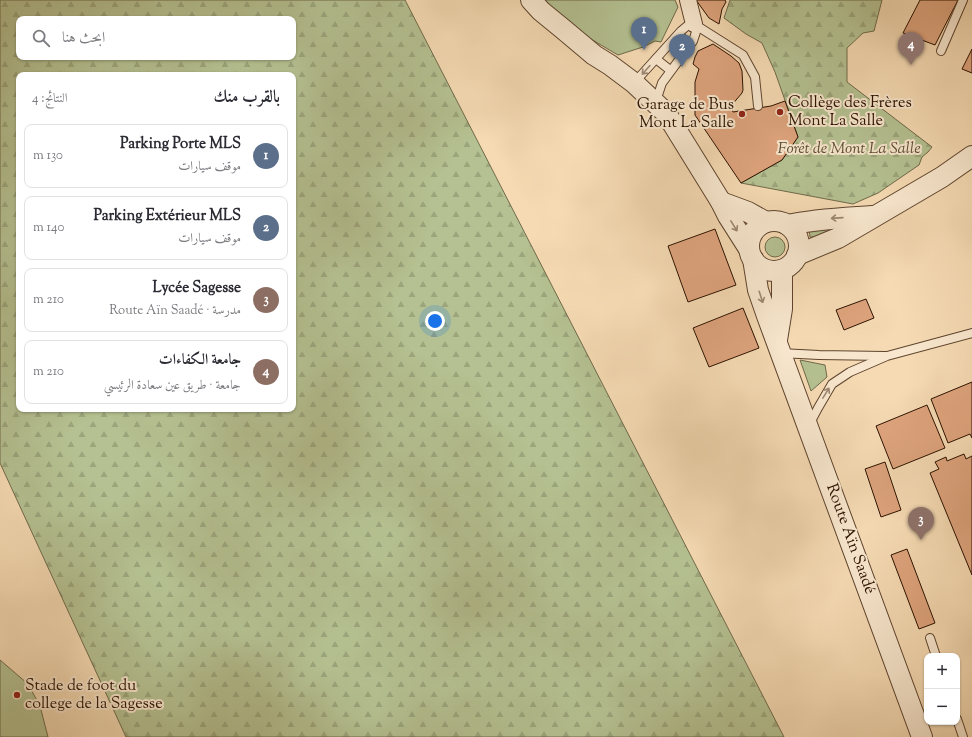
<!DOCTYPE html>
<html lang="ar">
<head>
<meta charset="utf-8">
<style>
	:root { --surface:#fff; --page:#f2f2f3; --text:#2b2b33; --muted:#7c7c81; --line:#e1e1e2; --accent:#1a73e8 }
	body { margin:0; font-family:"Sorts Mill Goudy",Amiri,serif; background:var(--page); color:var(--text); direction:rtl }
	.controls { position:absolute; right:12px; bottom:12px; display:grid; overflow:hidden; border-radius:8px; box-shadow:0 1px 3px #0004 }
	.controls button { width:36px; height:36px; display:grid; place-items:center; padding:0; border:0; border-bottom:1px solid var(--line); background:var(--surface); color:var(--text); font:20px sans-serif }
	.you { position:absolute; left:435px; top:321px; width:14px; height:14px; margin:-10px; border:3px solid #fff; border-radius:50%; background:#1a73e8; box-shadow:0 0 0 6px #1a73e833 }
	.badge { display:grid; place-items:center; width:26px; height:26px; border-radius:50%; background:var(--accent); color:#fff; font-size:13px; font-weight:700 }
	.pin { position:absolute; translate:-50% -33px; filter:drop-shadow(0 1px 2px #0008) }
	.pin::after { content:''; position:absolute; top:21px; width:14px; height:12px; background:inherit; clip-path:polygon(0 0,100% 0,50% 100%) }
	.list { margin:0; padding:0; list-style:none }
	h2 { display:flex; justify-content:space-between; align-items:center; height:52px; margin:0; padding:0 16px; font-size:17px }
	h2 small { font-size:13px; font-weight:400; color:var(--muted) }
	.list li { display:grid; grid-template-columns:26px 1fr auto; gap:12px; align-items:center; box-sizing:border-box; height:64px; margin:0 8px 8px; padding:0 8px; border:1px solid var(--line); border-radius:8px }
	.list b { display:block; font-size:15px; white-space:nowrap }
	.list p { margin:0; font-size:13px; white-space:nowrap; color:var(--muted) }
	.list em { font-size:13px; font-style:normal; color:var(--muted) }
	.icon { flex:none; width:22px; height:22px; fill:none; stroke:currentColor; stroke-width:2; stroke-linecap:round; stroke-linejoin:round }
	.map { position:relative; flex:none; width:972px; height:737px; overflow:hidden; direction:ltr }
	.search { position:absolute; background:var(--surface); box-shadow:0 1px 3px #0004; left:16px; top:16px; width:280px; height:44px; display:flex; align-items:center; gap:10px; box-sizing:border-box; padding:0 14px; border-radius:8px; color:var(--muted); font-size:15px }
	.panel { position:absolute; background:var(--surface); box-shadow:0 1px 3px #0004; left:16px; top:72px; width:280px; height:340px; border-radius:8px; direction:rtl }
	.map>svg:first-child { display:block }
	.green { fill:#b5c192; stroke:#706a4a }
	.forest { fill:url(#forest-firs); stroke:#706a4a; fill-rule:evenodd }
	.building { fill:#dea47d; stroke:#2c1201 }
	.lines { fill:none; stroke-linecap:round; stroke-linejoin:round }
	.service-casing { stroke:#5e442e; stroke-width:10 }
	.minor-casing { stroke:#5e442e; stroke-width:18 }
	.tertiary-casing { stroke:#5e442e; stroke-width:22 }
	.service { stroke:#f8e7ce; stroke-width:8 }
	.minor { stroke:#f8e7ce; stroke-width:16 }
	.tertiary { stroke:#f8e7ce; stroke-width:20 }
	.oneway { stroke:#9c8772 }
	.poi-dot { fill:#8f2418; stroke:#f8e7ce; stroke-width:1.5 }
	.labels { text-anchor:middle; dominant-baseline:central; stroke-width:4; stroke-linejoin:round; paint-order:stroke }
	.poi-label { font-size:16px; fill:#2c1201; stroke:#f8e7ce; text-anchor:start }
	.park-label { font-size:16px; font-style:italic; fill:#5c4f34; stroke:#f8e7ce }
	.street-label { font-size:16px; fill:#2c1201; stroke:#f8e7ce }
</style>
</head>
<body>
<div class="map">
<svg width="972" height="737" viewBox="0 0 972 737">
	<defs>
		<pattern id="forest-firs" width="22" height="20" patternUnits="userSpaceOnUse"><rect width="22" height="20" fill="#b5c192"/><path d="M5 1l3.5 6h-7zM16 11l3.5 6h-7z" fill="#9ca57c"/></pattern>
	</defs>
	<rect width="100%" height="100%" fill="#f5dab3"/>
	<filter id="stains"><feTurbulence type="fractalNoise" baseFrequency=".005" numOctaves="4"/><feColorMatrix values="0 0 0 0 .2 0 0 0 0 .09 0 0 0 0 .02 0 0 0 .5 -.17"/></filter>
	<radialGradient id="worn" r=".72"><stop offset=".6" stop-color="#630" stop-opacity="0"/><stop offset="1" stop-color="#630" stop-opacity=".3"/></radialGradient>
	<g class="green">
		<polygon points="539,0 675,0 678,7 661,42 655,41 643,47 618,55 579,32"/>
		<polygon points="842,224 816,237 810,237 809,230"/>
		<circle cx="775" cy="247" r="10"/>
		<polygon points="800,360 825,365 827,377 811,391"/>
		<polygon points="0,660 28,684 40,706 48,737 0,737"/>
	</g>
	<g class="forest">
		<path d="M 0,0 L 405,0 L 784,737 L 126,737 L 0,463 ZM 19,19 L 293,19 L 293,57 L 19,57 ZM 19,75 L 293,75 L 293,409 L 19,409 Z"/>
		<polygon points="730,0 882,0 874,31 863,33 847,48 847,82 932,147 928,152 922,157 919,165 878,193 853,204 741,183 782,160 798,137 775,72 762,43 746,34 724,18"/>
	</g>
	<g class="building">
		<polygon points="696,0 725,0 726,2 722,9 719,24 709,18"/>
		<polygon points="920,0 958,0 935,45 903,33"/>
		<polygon points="683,33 691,39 680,54 672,48"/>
		<polygon points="713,44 731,56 739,63 742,71 743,90 742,93 731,106 733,112 771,106 785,101 798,137 782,160 741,183 695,115 695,82 699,69 693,64 695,57 698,51"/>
		<polygon points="972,49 972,73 962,69"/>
		<polygon points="715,229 736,285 688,302 668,246"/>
		<polygon points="866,299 874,318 844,330 836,310"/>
		<polygon points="743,308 759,348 709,367 693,328"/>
		<polygon points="972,382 972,438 970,434 948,443 931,399"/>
		<polygon points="927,405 945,448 893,469 876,426"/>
		<polygon points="964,454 966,459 972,456 972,575 930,473 939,469 935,462 946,457 947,461"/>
		<polygon points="885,462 901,510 881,517 865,469"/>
		<polygon points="907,549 935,623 919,629 891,555"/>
	</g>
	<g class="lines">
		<g class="service-casing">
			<g id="service">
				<polyline points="694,24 743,55 755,77 758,106"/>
				<polyline points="941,51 963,0"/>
				<polyline points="656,59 670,70"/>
				<polyline points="634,83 681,31 687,26 694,24"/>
				<polyline points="656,101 662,83 693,41 696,32 694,24"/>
				<polyline points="780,353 819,355 885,356"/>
				<polyline points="809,425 818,408 832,384 850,372 887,356 972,333"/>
				<polyline points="930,638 936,656"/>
				<polyline points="957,719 963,737"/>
			</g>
		</g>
		<g class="minor-casing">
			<polyline id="minor" points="688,0 694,24"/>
		</g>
		<g class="tertiary-casing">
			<g id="tertiary">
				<polyline points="531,0 541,11 563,29 594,55 610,65 634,83 666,113 721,202 728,216 749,249"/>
				<polyline points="721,202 748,212 766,222"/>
				<circle cx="774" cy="246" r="25"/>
				<path d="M 788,225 C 815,219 844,218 872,216"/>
				<polyline points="797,255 838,238 942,177 972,156"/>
				<polyline points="753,259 758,290 767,316 922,737"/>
				<polyline points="777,340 782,309 782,270"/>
			</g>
		</g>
		<use href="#service" class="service"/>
		<use href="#minor" class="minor"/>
		<use href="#tertiary" class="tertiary"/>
	</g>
	<defs><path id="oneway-shaft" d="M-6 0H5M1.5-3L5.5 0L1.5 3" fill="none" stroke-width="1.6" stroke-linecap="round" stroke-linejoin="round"/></defs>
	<g class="oneway">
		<use href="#oneway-shaft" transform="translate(646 70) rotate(132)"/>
		<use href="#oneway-shaft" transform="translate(837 218) rotate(176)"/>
		<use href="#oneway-shaft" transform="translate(734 226) rotate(58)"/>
		<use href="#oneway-shaft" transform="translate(761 297) rotate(72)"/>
		<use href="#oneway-shaft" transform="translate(826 393) rotate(-58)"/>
	</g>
	<g class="poi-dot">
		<circle cx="780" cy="112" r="4"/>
		<circle cx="742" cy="114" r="4"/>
		<circle cx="17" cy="695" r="4"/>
	</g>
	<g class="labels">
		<g class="poi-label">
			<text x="788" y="103">Collège des Frères<tspan x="788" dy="18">Mont La Salle</tspan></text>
			<text x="734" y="105" text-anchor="end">Garage de Bus<tspan x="734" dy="18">Mont La Salle</tspan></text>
			<text x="25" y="686">Stade de foot du<tspan x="25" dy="18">college de la Sagesse</tspan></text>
		</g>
		<g class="park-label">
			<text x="849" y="149">Forêt de Mont La Salle</text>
		</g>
		<g class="street-label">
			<text transform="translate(850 539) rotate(70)">Route Aïn Saadé</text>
		</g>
	</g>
	<rect width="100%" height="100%" filter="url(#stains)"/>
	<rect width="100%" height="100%" fill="url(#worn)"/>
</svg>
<div class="controls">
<button>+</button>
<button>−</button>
</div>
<div class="you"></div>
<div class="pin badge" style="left:644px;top:50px;background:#5c6f8a">1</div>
<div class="pin badge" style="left:682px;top:67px;background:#5c6f8a">2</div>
<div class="pin badge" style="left:921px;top:540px;background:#8d6e63">3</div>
<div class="pin badge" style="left:911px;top:65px;background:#8d6e63">4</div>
<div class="search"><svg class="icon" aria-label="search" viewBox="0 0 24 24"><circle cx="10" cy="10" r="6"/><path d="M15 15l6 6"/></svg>ابحث هنا</div>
<section class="panel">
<h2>بالقرب منك<small>النتائج: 4</small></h2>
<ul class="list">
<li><span class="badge" style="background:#5c6f8a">1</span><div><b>Parking Porte MLS</b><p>موقف سيارات</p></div><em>130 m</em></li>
<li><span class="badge" style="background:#5c6f8a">2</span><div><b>Parking Extérieur MLS</b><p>موقف سيارات</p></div><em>140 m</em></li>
<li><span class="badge" style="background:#8d6e63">3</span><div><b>Lycée Sagesse</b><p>مدرسة · Route Aïn Saadé</p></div><em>210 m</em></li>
<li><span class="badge" style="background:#8d6e63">4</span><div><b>جامعة الكفاءات</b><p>جامعة · طريق عين سعادة الرئيسي</p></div><em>210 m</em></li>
</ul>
</section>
</div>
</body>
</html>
